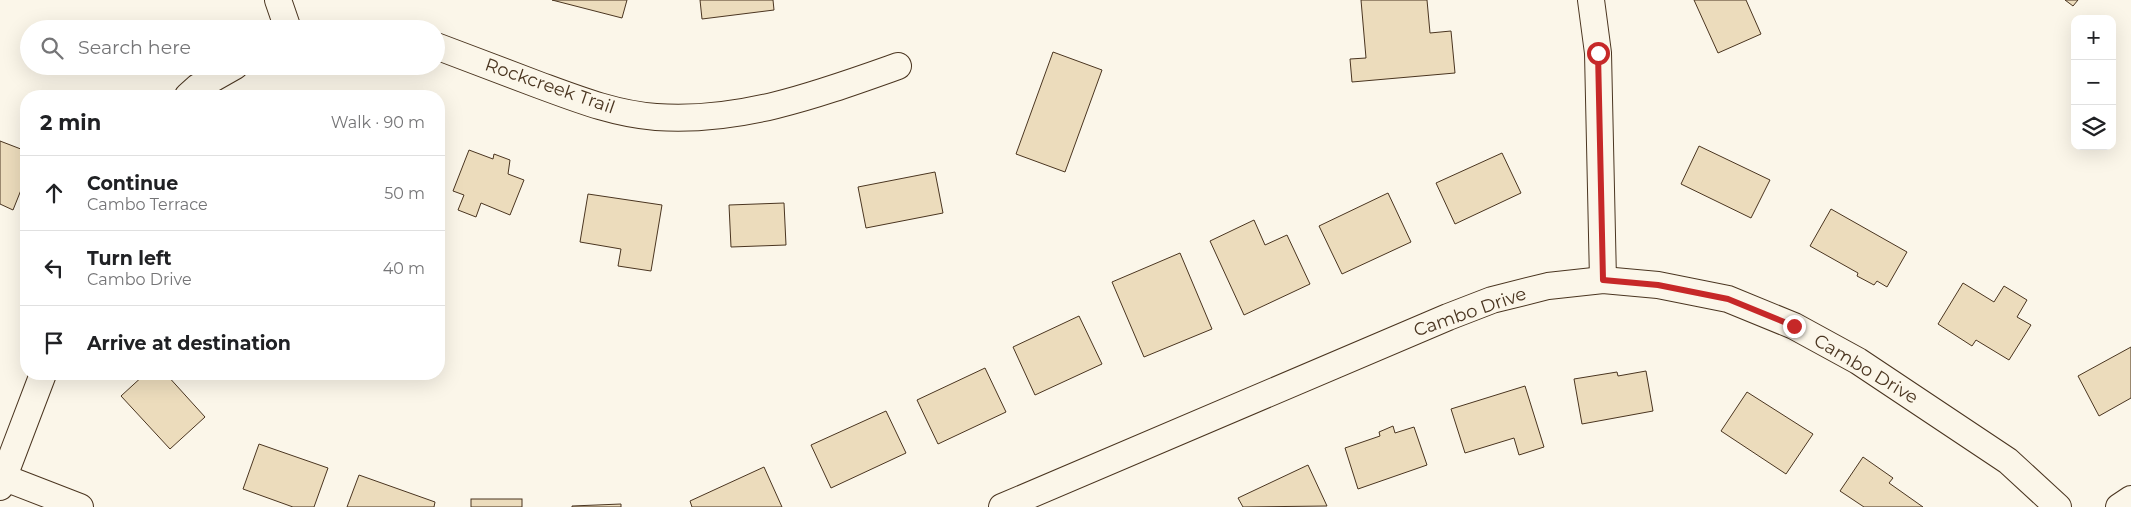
<!DOCTYPE html>
<html lang="en">
<head>
<meta charset="utf-8">
<style>
	:root { --surface:#fff; --page:#f6f6f6; --text:#202124; --muted:#757577; --line:#e0e0e0 }
	body { margin:0; font-family:Montserrat,sans-serif; background:var(--page); color:var(--text) }
	.controls { position:absolute; right:15px; top:15px; display:grid; overflow:hidden; border-radius:10px; box-shadow:0 5px 20px #0002 }
	.controls button { width:45px; height:45px; display:grid; place-items:center; padding:0; border:0; border-bottom:1px solid var(--line); background:var(--surface); color:var(--text); font:25px sans-serif }
	.stop { position:absolute; width:15px; height:15px; margin:-11px; border:4px solid #c62828; border-radius:50%; background:#fff }
	.stop.end { background:#c62828; border-color:#fff; box-shadow:0 1px 5px #0008 }
	.list { margin:0; padding:0; list-style:none }
	h2 { display:flex; justify-content:space-between; align-items:center; height:65px; margin:0; padding:0 20px; font-size:21px }
	h2 small { font-size:16px; font-weight:400; color:var(--muted) }
	.list li { display:grid; grid-template-columns:32px 1fr auto; gap:15px; align-items:center; box-sizing:border-box; height:75px; padding:0 20px; border-top:1px solid var(--line) }
	.list b { display:block; font-size:19px; white-space:nowrap }
	.list p { margin:0; font-size:16px; white-space:nowrap; color:var(--muted) }
	.list em { font-size:16px; font-style:normal; color:var(--muted) }
	.icon { flex:none; width:28px; height:28px; fill:none; stroke:currentColor; stroke-width:2; stroke-linecap:round; stroke-linejoin:round }
	.map { position:relative; flex:none; width:2131px; height:507px; overflow:hidden }
	.search { position:absolute; background:var(--surface); box-shadow:0 5px 20px #0002; left:20px; top:20px; width:425px; height:55px; display:flex; align-items:center; gap:12px; box-sizing:border-box; padding:0 18px; border-radius:28px; color:var(--muted); font-size:19px }
	.panel { position:absolute; background:var(--surface); box-shadow:0 5px 20px #0002; left:20px; top:90px; width:425px; height:290px; border-radius:20px }
	.map>svg:first-child { display:block }
	.building { fill:#ecdcbc; stroke:#4a3520 }
	.lines { fill:none; stroke-linecap:round; stroke-linejoin:round }
	.street-casing { stroke:#4a3520; stroke-width:28 }
	.street { stroke:#fbf6e9; stroke-width:26 }
	.route { stroke:#c62828; stroke-width:6 }
	.labels { text-anchor:middle; dominant-baseline:central; stroke-width:4; stroke-linejoin:round; paint-order:stroke }
	.street-label { font-size:18px; fill:#4a3520; stroke:#fbf6e9 }
</style>
</head>
<body>
<div class="map">
<svg width="2131" height="507" viewBox="0 0 2131 507">
	<rect width="100%" height="100%" fill="#fbf6e9"/>
	<g class="building">
		<polygon points="552,0 627,0 622,18"/>
		<polygon points="700,0 773,0 774,10 702,19"/>
		<polygon points="1361,0 1427,0 1430,33 1451,31 1455,73 1352,82 1350,59 1366,58"/>
		<polygon points="1694,0 1746,0 1761,34 1718,53"/>
		<polygon points="2065,0 2078,0 2073,6"/>
		<polygon points="1053,52 1102,70 1065,172 1016,154"/>
		<polygon points="0,141 26,151 26,190 21,190 13,210 0,204"/>
		<polygon points="1699,146 1770,180 1751,218 1681,184"/>
		<polygon points="469,150 493,159 494,154 510,160 508,174 524,180 510,215 481,203 476,217 458,210 464,195 453,191"/>
		<polygon points="1502,153 1521,193 1455,224 1436,183"/>
		<polygon points="935,172 943,213 866,228 858,187"/>
		<polygon points="1388,193 1411,242 1342,274 1319,226"/>
		<polygon points="588,194 662,205 651,271 618,266 621,249 580,242"/>
		<polygon points="784,203 786,245 731,247 729,205"/>
		<polygon points="1831,209 1907,252 1887,287 1877,281 1874,285 1857,276 1858,273 1810,246"/>
		<polygon points="1254,220 1265,245 1287,235 1310,284 1244,315 1210,241"/>
		<polygon points="1180,253 1212,329 1144,357 1112,282"/>
		<polygon points="1963,283 1994,302 2004,286 2027,300 2017,317 2031,325 2009,360 1976,340 1972,346 1938,324"/>
		<polygon points="1079,316 1102,364 1035,395 1013,347"/>
		<polygon points="2131,347 2131,398 2099,416 2078,376"/>
		<polygon points="985,368 1006,412 938,444 917,400"/>
		<polygon points="1646,371 1653,411 1582,424 1574,379 1617,372 1618,376"/>
		<polygon points="145,374 166,374 205,417 170,449 121,396"/>
		<polygon points="1525,386 1544,447 1519,455 1514,438 1465,453 1451,409"/>
		<polygon points="1747,392 1813,434 1786,474 1721,431"/>
		<polygon points="886,411 906,453 831,488 811,445"/>
		<polygon points="1393,426 1395,433 1414,427 1427,465 1358,489 1345,448 1380,436 1379,432"/>
		<polygon points="259,444 328,468 314,507 293,507 243,489"/>
		<polygon points="1863,457 1893,478 1889,483 1923,507 1864,507 1840,491"/>
		<polygon points="1308,465 1327,506 1243,507 1238,498"/>
		<polygon points="764,467 782,507 692,507 690,501"/>
		<polygon points="359,475 435,502 434,507 347,507"/>
		<rect x="471" y="499" width="51" height="8"/>
		<polygon points="621,504 621,507 572,507 572,506"/>
	</g>
	<g class="lines">
		<g class="street-casing">
			<g id="street">
				<polyline points="278,0 288,29"/>
				<polyline points="1591,0 1598,53 1603,280"/>
				<path d="M 436,46 C 471,59 505,72 539,85 C 577,99 615,114 656,117 C 741,123 819,94 898,66"/>
				<polyline points="188,96 198,87 235,66"/>
				<polyline points="0,476 80,507"/>
				<polyline points="0,487 43,374"/>
				<polyline points="1002,507 1448,317 1492,300 1548,286 1603,280 1658,285 1728,299 1794,326 1858,361 2008,461 2058,507"/>
				<polyline points="2119,507 2131,499"/>
			</g>
		</g>
		<use href="#street" class="street"/>
	</g>
	<g class="lines">
		<polyline class="route" points="1598,53 1603,280 1658,285 1728,299 1794,326"/>
	</g>
	<g class="labels">
		<g class="street-label">
			<text transform="translate(550 86) rotate(19)">Rockcreek Trail</text>
			<text transform="translate(1470 312) rotate(-19)">Cambo Drive</text>
			<text transform="translate(1866 369) rotate(31)">Cambo Drive</text>
		</g>
	</g>
</svg>
<div class="controls">
<button>+</button>
<button>−</button>
<button><svg class="icon" aria-label="layers" viewBox="0 0 24 24"><path d="M12 4l9 5-9 5-9-5zM3 14l9 5 9-5"/></svg></button>
</div>
<div class="stop" style="left:1598px;top:53px"></div>
<div class="stop end" style="left:1794px;top:326px"></div>
<div class="search"><svg class="icon" aria-label="search" viewBox="0 0 24 24"><circle cx="10" cy="10" r="6"/><path d="M15 15l6 6"/></svg>Search here</div>
<section class="panel">
<h2>2 min<small>Walk · 90 m</small></h2>
<ul class="list">
<li><svg class="icon" aria-label="ahead" viewBox="0 0 24 24"><path d="M12 20V5M6 11l6-6 6 6"/></svg><div><b>Continue</b><p>Cambo Terrace</p></div><em>50 m</em></li>
<li><svg class="icon" aria-label="left" viewBox="0 0 24 24"><path d="M17 20v-9H6M10 6l-5 5 5 5"/></svg><div><b>Turn left</b><p>Cambo Drive</p></div><em>40 m</em></li>
<li><svg class="icon" aria-label="arrive" viewBox="0 0 24 24"><path d="M6 21V4h12l-3 4 3 4H6"/></svg><div><b>Arrive at destination</b></div></li>
</ul>
</section>
</div>
</body>
</html>
